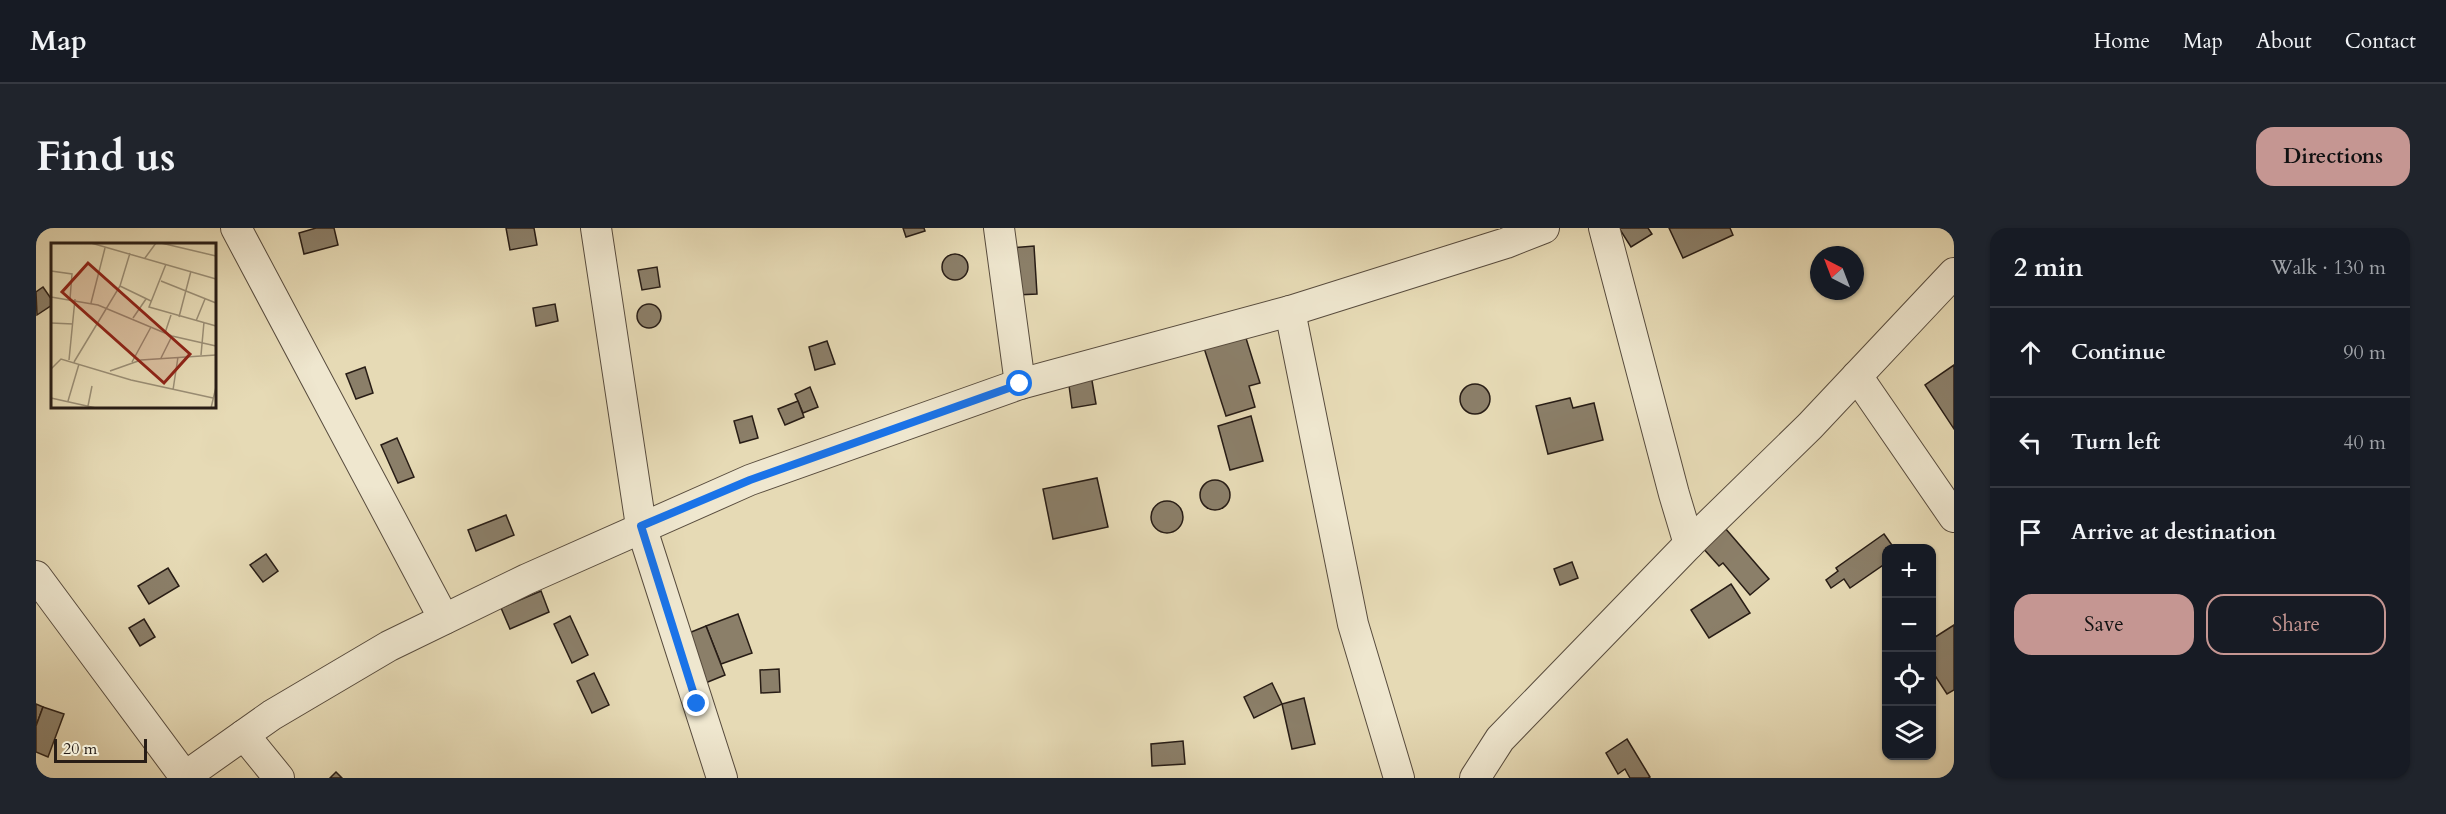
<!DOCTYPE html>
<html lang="en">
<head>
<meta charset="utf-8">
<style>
	:root { --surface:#171b24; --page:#20242c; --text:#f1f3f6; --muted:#9ea1a6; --line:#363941; --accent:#c59692 }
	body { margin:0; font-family:Cardo,serif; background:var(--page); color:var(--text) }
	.controls { position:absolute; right:18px; bottom:18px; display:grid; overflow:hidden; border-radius:12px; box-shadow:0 2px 4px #0004 }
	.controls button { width:54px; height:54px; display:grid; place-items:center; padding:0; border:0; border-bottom:2px solid var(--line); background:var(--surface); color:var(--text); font:30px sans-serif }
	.compass { position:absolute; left:1774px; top:18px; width:54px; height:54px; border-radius:50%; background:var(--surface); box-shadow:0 2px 4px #0004; rotate:318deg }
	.scale { position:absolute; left:18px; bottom:15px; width:93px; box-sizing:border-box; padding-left:6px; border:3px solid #281d16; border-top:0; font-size:16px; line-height:21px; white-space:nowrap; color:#281d16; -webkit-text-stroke:4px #efe7cf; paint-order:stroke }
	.stop { position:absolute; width:18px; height:18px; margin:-14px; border:4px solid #1a73e8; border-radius:50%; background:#fff }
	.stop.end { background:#1a73e8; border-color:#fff; box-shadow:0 2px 6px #0008 }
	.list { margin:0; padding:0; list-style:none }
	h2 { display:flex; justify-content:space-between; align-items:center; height:78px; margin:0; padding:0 24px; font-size:26px }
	h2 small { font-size:20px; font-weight:400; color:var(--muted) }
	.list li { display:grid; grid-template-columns:39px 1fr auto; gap:18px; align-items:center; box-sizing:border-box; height:90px; padding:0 24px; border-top:2px solid var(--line) }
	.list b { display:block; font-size:22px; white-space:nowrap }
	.list em { font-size:20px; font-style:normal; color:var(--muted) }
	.actions { display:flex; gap:12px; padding:18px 24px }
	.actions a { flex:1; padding:14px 0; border:2px solid var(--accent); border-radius:18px; text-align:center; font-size:21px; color:var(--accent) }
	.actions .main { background:var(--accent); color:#111 }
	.icon { flex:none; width:33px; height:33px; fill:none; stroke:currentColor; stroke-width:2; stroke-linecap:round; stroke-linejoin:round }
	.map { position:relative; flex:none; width:1918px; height:550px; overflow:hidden; border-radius:18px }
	header { display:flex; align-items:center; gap:36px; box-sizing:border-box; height:84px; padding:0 30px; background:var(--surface); border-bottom:2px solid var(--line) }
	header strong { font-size:28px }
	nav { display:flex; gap:33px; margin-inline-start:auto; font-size:21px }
	.intro { display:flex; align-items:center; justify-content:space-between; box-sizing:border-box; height:144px; padding:0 36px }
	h1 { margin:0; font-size:42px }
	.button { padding:15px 27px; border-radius:18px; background:var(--accent); color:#111; font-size:21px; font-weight:700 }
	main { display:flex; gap:36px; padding:0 36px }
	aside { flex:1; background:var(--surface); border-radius:18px; box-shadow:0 2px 4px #0004 }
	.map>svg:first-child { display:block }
	.building { fill:#8b7f69; stroke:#281d16; stroke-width:1.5 }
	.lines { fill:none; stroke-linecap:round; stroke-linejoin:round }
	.minor-casing { stroke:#584c3e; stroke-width:32 }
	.minor { stroke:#efe7cf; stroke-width:30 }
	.route { stroke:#1a73e8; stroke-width:8 }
	.inset-road { fill:none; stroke:#9a8e75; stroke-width:1.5 }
	.view { fill:#8f2418; fill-opacity:0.15; stroke:#8f2418; stroke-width:3 }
	.inset-edge { fill:none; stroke:#281d16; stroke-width:3 }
</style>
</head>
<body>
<header>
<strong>Map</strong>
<nav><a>Home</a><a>Map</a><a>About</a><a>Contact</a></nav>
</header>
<div class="intro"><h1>Find us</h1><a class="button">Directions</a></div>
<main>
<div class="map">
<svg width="1918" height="550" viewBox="0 0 1918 550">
	<rect width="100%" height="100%" fill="#e6dab5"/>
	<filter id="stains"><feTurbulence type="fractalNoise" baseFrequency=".00333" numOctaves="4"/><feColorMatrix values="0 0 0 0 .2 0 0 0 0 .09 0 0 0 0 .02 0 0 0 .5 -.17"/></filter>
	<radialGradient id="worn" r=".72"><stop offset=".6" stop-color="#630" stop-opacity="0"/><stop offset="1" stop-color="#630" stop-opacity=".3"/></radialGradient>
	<g class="building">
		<polygon points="280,0 298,0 302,17 268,26 263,5"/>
		<polygon points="470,0 498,0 501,17 474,22"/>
		<polygon points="867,0 888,0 889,3 870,9"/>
		<polygon points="1583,0 1612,0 1616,6 1595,19"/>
		<polygon points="1633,0 1694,0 1697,7 1647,30"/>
		<polygon points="998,18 1001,66 978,67 974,20"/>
		<circle cx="919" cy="39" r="13"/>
		<polygon points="621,39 624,59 606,62 602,42"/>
		<polygon points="7,59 16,72 16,77 1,87 0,64"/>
		<polygon points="519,76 522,93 500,98 497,80"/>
		<circle cx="613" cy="88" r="12"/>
		<polygon points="1209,107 1224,155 1213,158 1219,179 1190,188 1168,120"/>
		<polygon points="791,113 799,136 779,142 773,119"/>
		<polygon points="1918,137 1918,201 1889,157"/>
		<polygon points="329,139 337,165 320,171 310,146"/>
		<polygon points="1055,147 1060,176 1036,180 1032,150"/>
		<circle cx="1439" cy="171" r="15"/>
		<polygon points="774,159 782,179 767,185 759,166"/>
		<polygon points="1534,170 1537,180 1558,175 1567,212 1512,226 1500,178"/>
		<polygon points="762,173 768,189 749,197 742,181"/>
		<polygon points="716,188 722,210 704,215 698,193"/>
		<polygon points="1215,188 1227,233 1194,242 1182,198"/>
		<polygon points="361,210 378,249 362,255 345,217"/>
		<polygon points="1061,250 1072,299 1017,311 1007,261"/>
		<circle cx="1179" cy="267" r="15"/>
		<circle cx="1131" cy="289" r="16"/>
		<polygon points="470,287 478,307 440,323 432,302"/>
		<polygon points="1689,300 1733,351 1714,367 1687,335 1683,338 1666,319"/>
		<polygon points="1848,306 1858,320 1850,320 1850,335 1814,360 1808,351 1795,360 1790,352 1802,343 1800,340"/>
		<polygon points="230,326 242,343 227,354 214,337"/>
		<polygon points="1536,334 1542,350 1524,357 1518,341"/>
		<polygon points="132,340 143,358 113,376 102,358"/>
		<polygon points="1695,356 1714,385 1673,410 1655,382"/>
		<polygon points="505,363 513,384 474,401 465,380"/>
		<polygon points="702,386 716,425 685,436 670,398"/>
		<polygon points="534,388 552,427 536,435 518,396"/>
		<polygon points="108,391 119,409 104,418 93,400"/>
		<polygon points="1918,397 1918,462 1911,466 1896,443 1896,411"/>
		<polygon points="670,398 689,447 667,456 648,407"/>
		<polygon points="743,441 744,464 725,465 724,442"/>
		<polygon points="558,445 573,477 556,485 541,453"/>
		<polygon points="1236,455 1246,476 1218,490 1208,469"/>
		<polygon points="1268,470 1279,516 1256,521 1246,476"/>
		<polygon points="0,476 7,479 0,498"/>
		<polygon points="7,479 28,486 12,529 0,524 0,498"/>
		<polygon points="1591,511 1614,549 1612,550 1594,550 1589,541 1582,546 1570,525"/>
		<polygon points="1147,513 1149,536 1116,538 1115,516"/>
		<polygon points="300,544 306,550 294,550"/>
	</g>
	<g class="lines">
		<g class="minor-casing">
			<g id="minor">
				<polyline points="200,0 408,391"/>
				<polyline points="560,0 605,298 686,550"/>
				<polyline points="963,0 984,156"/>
				<polyline points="1568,0 1638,266 1653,316"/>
				<polyline points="1254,83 1317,396 1363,550"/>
				<polyline points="1821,148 1918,289"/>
				<polyline points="0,348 149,549"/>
				<polyline points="208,507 243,550"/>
				<polyline points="147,550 236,487 353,418 491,351 714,252 984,156 1254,83 1470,15 1508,0"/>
				<polyline points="1439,550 1464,511 1653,316 1774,198 1918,45"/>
			</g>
		</g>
		<use href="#minor" class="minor"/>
	</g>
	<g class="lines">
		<polyline class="route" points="661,476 605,298 714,252 984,156"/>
	</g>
	<g transform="translate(15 15)">
		<rect width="165" height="165" fill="#e6dab5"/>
		<path class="inset-road" d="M 40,0 L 165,36M 110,0 L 165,13M 94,15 L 105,0M 115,21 L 98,64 L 165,83M 0,28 L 21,31 L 19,56M 110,38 L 165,60M 69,43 L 100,58M 0,54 L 47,62 L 121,93 L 165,103M 40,60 L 54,5M 128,74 L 140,28M 82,75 L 95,56M 145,78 L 154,56M 0,80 L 22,81M 114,90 L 120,72M 150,112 L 153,79M 110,115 L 121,93M 18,117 L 24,56M 23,119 L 69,43 L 79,10M 81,119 L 100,84M 0,126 L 10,116 L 80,137 L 162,155M 59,128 L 90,117 L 165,112M 122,147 L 127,114M 0,155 L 45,165M 17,158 L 28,121M 37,163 L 41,143M 160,165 L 165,144"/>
		<path class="view" d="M 37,20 L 139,111 L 113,140 L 11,49 Z"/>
		<rect width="165" height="165" class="inset-edge"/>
	</g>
	<rect width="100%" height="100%" filter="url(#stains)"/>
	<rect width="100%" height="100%" fill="url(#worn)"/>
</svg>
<div class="controls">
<button>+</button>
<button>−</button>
<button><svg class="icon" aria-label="locate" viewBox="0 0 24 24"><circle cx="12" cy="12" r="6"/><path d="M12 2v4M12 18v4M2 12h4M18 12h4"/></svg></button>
<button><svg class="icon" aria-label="layers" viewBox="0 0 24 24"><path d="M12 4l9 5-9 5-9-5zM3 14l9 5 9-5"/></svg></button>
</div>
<svg class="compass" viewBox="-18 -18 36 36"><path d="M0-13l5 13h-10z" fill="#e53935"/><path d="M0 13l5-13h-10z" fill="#9ea1a6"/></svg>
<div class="scale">20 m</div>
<div class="stop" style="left:984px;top:156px"></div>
<div class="stop end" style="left:661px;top:476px"></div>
</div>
<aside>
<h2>2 min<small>Walk · 130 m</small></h2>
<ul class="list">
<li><svg class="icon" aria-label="ahead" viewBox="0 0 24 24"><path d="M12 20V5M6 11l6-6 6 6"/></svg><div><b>Continue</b></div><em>90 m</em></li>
<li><svg class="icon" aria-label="left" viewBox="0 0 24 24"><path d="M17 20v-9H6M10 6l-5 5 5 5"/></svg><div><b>Turn left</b></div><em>40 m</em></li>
<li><svg class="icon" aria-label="arrive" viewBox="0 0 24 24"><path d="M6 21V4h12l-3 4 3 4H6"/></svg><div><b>Arrive at destination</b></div></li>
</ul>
<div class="actions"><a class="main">Save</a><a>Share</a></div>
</aside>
</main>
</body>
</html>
